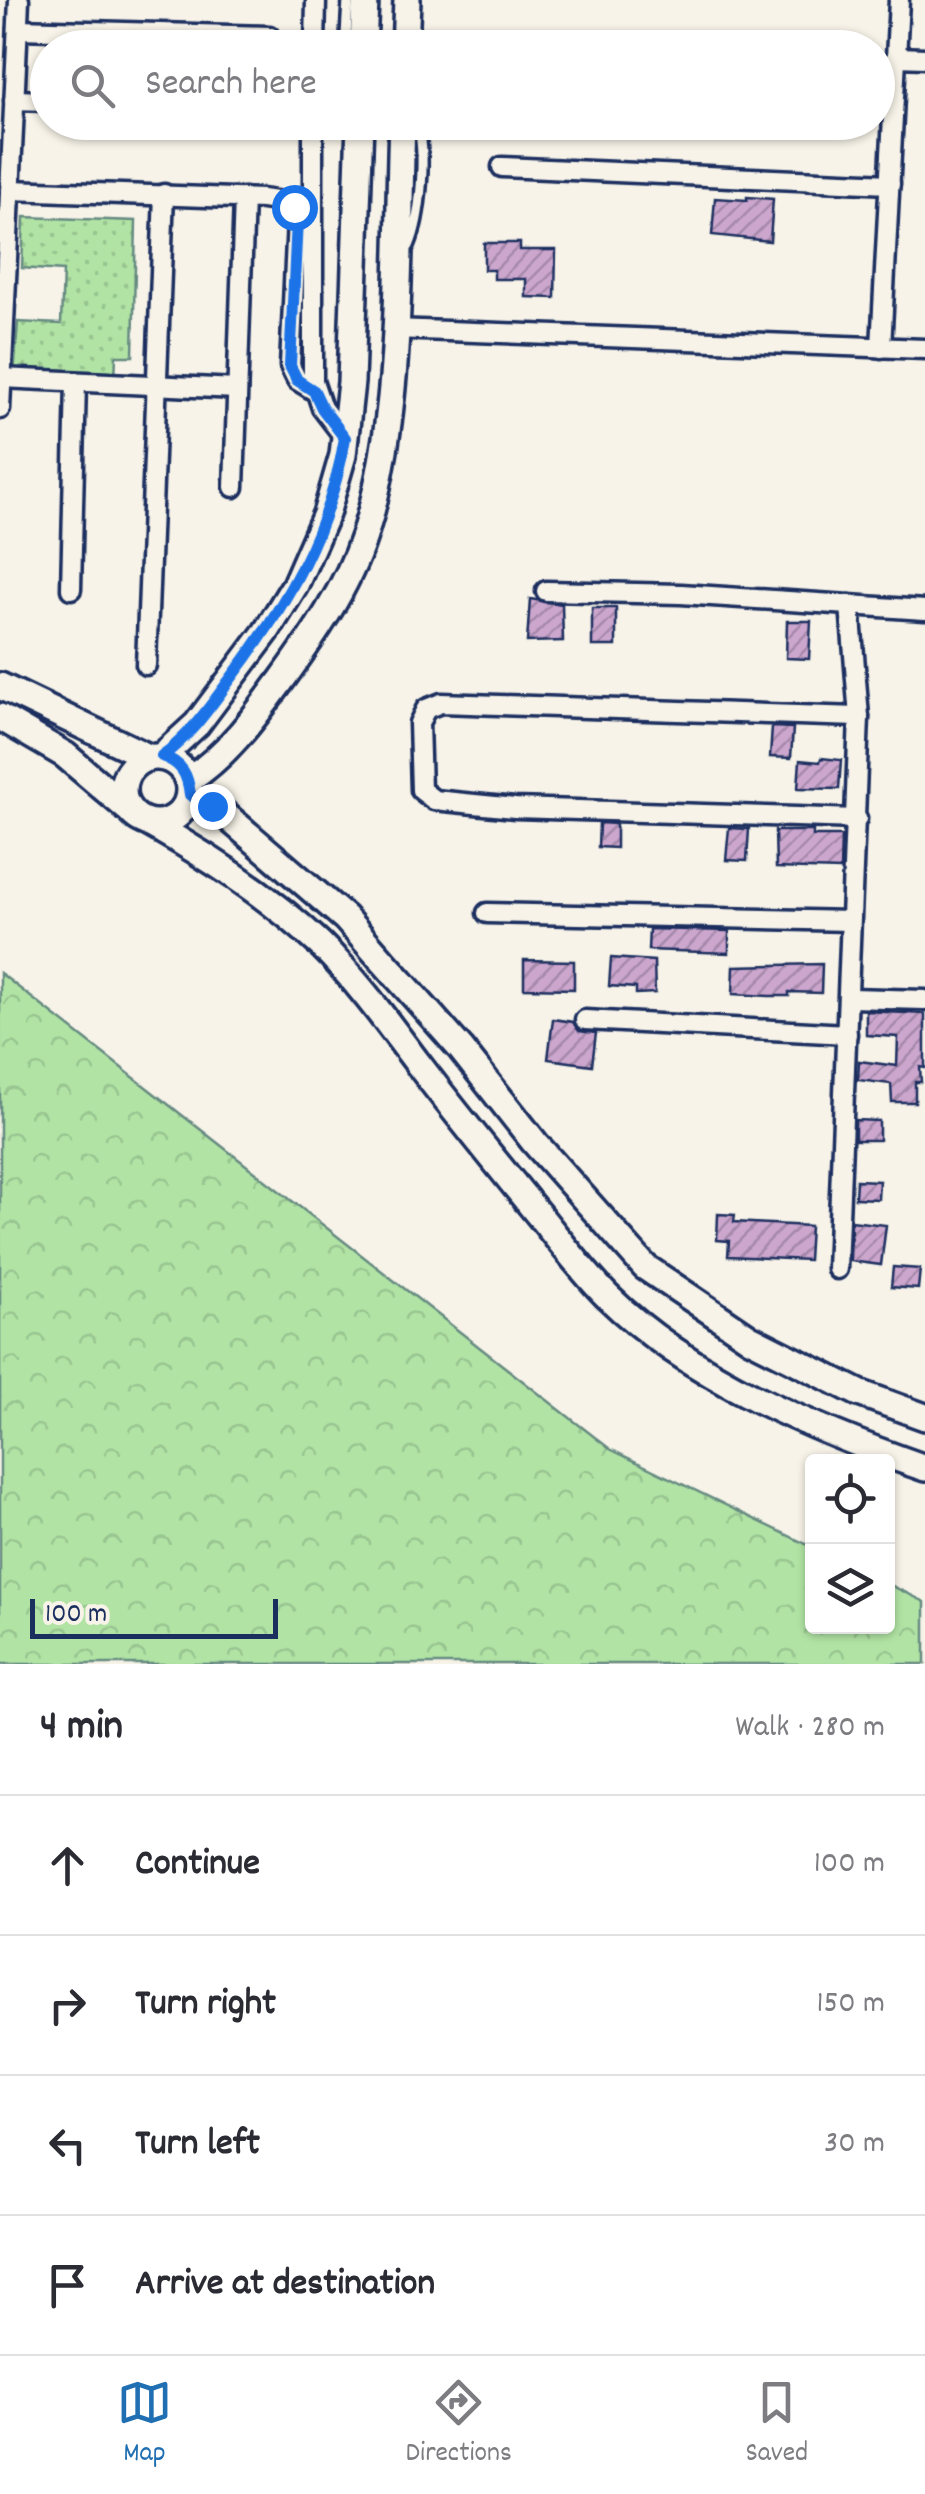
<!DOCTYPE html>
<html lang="en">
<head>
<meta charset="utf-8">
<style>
	:root { --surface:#fff; --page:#f2f2f3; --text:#2b2b33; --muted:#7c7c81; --line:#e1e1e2; --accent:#1f6fb2 }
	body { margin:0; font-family:Dekko,sans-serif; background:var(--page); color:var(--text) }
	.controls { position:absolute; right:30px; bottom:30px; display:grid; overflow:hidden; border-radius:10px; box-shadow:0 2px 8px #0004 }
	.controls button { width:90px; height:90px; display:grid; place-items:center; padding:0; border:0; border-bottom:2px solid var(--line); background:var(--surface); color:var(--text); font:50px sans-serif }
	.scale { position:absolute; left:30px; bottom:25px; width:248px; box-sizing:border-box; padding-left:10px; border:5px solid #1b2f5e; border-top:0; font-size:28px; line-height:35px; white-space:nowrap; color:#1b2f5e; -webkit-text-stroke:8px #f7f3e8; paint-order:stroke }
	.stop { position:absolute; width:30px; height:30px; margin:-22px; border:8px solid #1a73e8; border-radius:50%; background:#fff }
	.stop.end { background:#1a73e8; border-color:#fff; box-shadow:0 2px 10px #0008 }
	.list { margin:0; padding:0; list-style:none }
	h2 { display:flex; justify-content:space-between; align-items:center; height:130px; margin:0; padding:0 40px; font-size:42px }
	h2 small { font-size:32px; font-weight:400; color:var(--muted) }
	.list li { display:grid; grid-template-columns:65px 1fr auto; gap:30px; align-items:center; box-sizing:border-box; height:140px; padding:0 40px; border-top:2px solid var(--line) }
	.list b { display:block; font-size:38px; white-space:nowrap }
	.list em { font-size:32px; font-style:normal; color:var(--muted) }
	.icon { flex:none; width:55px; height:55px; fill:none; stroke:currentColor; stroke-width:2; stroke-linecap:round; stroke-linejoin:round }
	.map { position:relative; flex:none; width:925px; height:1664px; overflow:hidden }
	.search { position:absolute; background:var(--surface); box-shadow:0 2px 8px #0004; left:30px; right:30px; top:30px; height:110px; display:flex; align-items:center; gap:25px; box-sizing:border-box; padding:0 35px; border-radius:55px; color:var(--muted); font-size:38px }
	.sheet { height:690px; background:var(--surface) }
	nav { display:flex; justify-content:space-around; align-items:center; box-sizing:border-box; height:140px; border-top:2px solid var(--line); background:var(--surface); font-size:28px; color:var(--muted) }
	nav a { display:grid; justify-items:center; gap:5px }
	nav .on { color:var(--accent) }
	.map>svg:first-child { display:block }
	.grass { fill:url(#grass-dots); stroke:#668a81; stroke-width:2.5 }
	.forest { fill:url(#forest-crowns); stroke:#668a81; stroke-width:2.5 }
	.building { fill:url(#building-hatch); stroke:#1b2f5e; stroke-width:2.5 }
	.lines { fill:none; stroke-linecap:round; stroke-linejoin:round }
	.lane-casing { stroke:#1b2f5e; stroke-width:16 }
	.street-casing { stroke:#1b2f5e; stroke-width:25 }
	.secondary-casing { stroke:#1b2f5e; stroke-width:32 }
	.lane { stroke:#f7f3e8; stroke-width:9 }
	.street { stroke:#f7f3e8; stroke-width:18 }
	.secondary { stroke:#f7f3e8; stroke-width:25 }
	.route { stroke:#1a73e8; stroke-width:12 }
</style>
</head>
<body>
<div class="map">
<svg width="925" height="1664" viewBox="0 0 925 1664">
	<defs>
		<pattern id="grass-dots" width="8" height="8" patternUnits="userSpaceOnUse" patternTransform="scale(2.5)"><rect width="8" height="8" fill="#b1e4a4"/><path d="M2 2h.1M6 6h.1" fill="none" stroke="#98c490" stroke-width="1.8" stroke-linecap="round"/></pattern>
		<pattern id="forest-crowns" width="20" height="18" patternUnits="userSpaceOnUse" patternTransform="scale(2.5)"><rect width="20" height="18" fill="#b1e4a4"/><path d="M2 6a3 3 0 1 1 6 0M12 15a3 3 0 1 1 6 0" fill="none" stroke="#98c490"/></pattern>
		<pattern id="building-hatch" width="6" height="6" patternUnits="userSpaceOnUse" patternTransform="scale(2.5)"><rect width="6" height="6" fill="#cca6cd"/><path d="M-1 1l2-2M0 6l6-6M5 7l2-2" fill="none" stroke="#a588aa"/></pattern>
	</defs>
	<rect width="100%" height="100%" fill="#f7f3e8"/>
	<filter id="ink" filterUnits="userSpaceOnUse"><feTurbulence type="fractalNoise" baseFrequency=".01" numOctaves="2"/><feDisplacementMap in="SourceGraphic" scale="20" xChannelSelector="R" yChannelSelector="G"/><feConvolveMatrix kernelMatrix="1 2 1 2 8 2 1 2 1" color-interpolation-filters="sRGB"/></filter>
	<g filter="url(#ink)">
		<polygon class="grass" points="24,217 136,221 133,356 116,356 115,379 14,376 18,322 61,324 63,271 22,268"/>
		<polygon class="forest" points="0,973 610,1449 812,1547 812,1626 888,1626 888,1584 925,1602 925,1664 0,1664"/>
		<g class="building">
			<polygon points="747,197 773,199 770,241 712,235 715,198 747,200"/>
			<polygon points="484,243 520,243 520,250 556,250 555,298 526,297 526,279 494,279 494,270 484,270"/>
			<polygon points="530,599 562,604 563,641 527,642"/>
			<rect x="592" y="608" width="24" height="38"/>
			<polygon points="787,621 811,621 809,659 786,658"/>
			<polygon points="772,727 793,728 791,758 770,757"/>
			<polygon points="821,758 841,760 839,789 798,788 800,760 820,762"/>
			<polygon points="599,823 616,824 616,848 598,847"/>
			<polygon points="729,828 749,829 747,861 726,860"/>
			<polygon points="775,831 813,831 813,836 841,836 840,870 776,868"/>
			<polygon points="649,929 729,931 729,953 648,950"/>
			<polygon points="611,958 654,961 655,993 636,994 636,988 609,986"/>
			<polygon points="524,960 574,961 574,989 524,988"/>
			<polygon points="822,964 821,993 789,992 789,996 769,996 733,994 734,966"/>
			<polygon points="866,1011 925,1014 925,1068 920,1067 921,1082 915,1082 915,1102 892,1102 891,1084 858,1080 859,1061 897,1066 898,1037 866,1035"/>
			<polygon points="553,1019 573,1022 579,1031 596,1033 592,1065 548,1059"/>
			<polygon points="855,1120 879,1121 879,1140 855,1140"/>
			<polygon points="856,1180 879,1181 878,1199 855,1198"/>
			<polygon points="718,1214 735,1215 734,1222 810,1226 808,1260 728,1256 729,1241 717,1240"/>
			<polygon points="851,1221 886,1225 881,1265 850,1261"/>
			<polygon points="893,1267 920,1269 918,1289 891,1287"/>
		</g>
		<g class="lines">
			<g class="lane-casing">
				<g id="lane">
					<polyline points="348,0 346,36 350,48"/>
					<path d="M 409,246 C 421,218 427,151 417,122"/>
				</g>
			</g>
			<g class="street-casing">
				<g id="street">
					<polyline points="18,29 269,36"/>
					<polyline points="315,48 316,0"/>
					<polyline points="897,57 925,58"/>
					<polyline points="14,100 48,101"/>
					<polyline points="313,122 313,381 322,408 345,438"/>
					<polyline points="502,167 890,184"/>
					<polyline points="10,190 262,199 283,202 294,207 297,220 290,366 297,380 315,391"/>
					<polyline points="394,329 925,349"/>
					<polyline points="881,348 899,0"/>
					<polyline points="1,378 237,389"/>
					<polyline points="0,409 19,0"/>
					<polyline points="234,487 244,198"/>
					<polyline points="71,589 76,382"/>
					<polyline points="546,591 681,594 925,610"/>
					<polyline points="146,665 164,194"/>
					<polyline points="857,819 515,808 434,800 421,790 419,723 426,709 441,703 859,717"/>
					<polyline points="487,913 850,921"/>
					<polyline points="850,998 925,1000"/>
					<polyline points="585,1020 847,1034"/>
					<polyline points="837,1269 859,717 850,605"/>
				</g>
			</g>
			<g class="secondary-casing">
				<g id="secondary">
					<polyline points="363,48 365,0"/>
					<polyline points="405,48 407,0"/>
					<polyline points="0,686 148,757"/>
					<polyline points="0,717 65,755 127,808"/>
					<polyline points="162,756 197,724 266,632 295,585 326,514 343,455 351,382 360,122"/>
					<circle cx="156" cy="790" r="33"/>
					<path d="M 189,780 C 228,754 254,718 281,681 C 313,637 347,588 364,536 C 404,411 397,255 402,122"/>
					<polyline points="190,795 224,814 345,918 461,1049 535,1143 645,1267 750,1338 859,1393 925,1417"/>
					<path d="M 147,822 C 208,856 268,895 320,944 C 356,979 386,1021 416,1061 C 454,1111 494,1160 534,1209 C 558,1238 581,1270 607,1296 C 689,1377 818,1431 925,1468"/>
				</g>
			</g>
			<use href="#lane" class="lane"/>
			<use href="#street" class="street"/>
			<use href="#secondary" class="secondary"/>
		</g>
	</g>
	<g class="lines" filter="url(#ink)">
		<path class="route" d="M 212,806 L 190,795 C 188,775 182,763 162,756 C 190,736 209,708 229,681 C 285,608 330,530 345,438 L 322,408 L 314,391 L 297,380 L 290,366 L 297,220 L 294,207"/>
	</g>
</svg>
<div class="controls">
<button><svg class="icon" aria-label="locate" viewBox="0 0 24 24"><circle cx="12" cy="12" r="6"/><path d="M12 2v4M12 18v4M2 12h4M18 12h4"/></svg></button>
<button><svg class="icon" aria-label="layers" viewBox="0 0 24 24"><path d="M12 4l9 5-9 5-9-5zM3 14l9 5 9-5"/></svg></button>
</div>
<div class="scale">100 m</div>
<div class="stop" style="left:294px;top:207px"></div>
<div class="stop end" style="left:212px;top:806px"></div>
<div class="search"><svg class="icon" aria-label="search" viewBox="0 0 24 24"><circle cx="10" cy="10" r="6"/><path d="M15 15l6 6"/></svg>Search here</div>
</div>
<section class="sheet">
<h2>4 min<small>Walk · 280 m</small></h2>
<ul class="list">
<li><svg class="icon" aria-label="ahead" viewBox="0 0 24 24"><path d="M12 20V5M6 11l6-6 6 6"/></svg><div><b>Continue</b></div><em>100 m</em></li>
<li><svg class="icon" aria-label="right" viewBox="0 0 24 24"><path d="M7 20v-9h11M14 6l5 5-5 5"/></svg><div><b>Turn right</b></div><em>150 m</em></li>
<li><svg class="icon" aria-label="left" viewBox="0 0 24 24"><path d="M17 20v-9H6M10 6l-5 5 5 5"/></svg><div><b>Turn left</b></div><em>30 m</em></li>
<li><svg class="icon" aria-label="arrive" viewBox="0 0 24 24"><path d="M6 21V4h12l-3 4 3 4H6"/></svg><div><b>Arrive at destination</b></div></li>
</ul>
</section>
<nav>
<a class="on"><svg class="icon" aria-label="map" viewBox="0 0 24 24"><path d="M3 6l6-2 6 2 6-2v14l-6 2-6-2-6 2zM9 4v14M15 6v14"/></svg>Map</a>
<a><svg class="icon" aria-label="directions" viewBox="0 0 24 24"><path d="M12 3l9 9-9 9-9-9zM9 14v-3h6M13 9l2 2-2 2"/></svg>Directions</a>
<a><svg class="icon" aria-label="saved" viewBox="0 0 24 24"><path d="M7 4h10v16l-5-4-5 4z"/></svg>Saved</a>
</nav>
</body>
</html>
